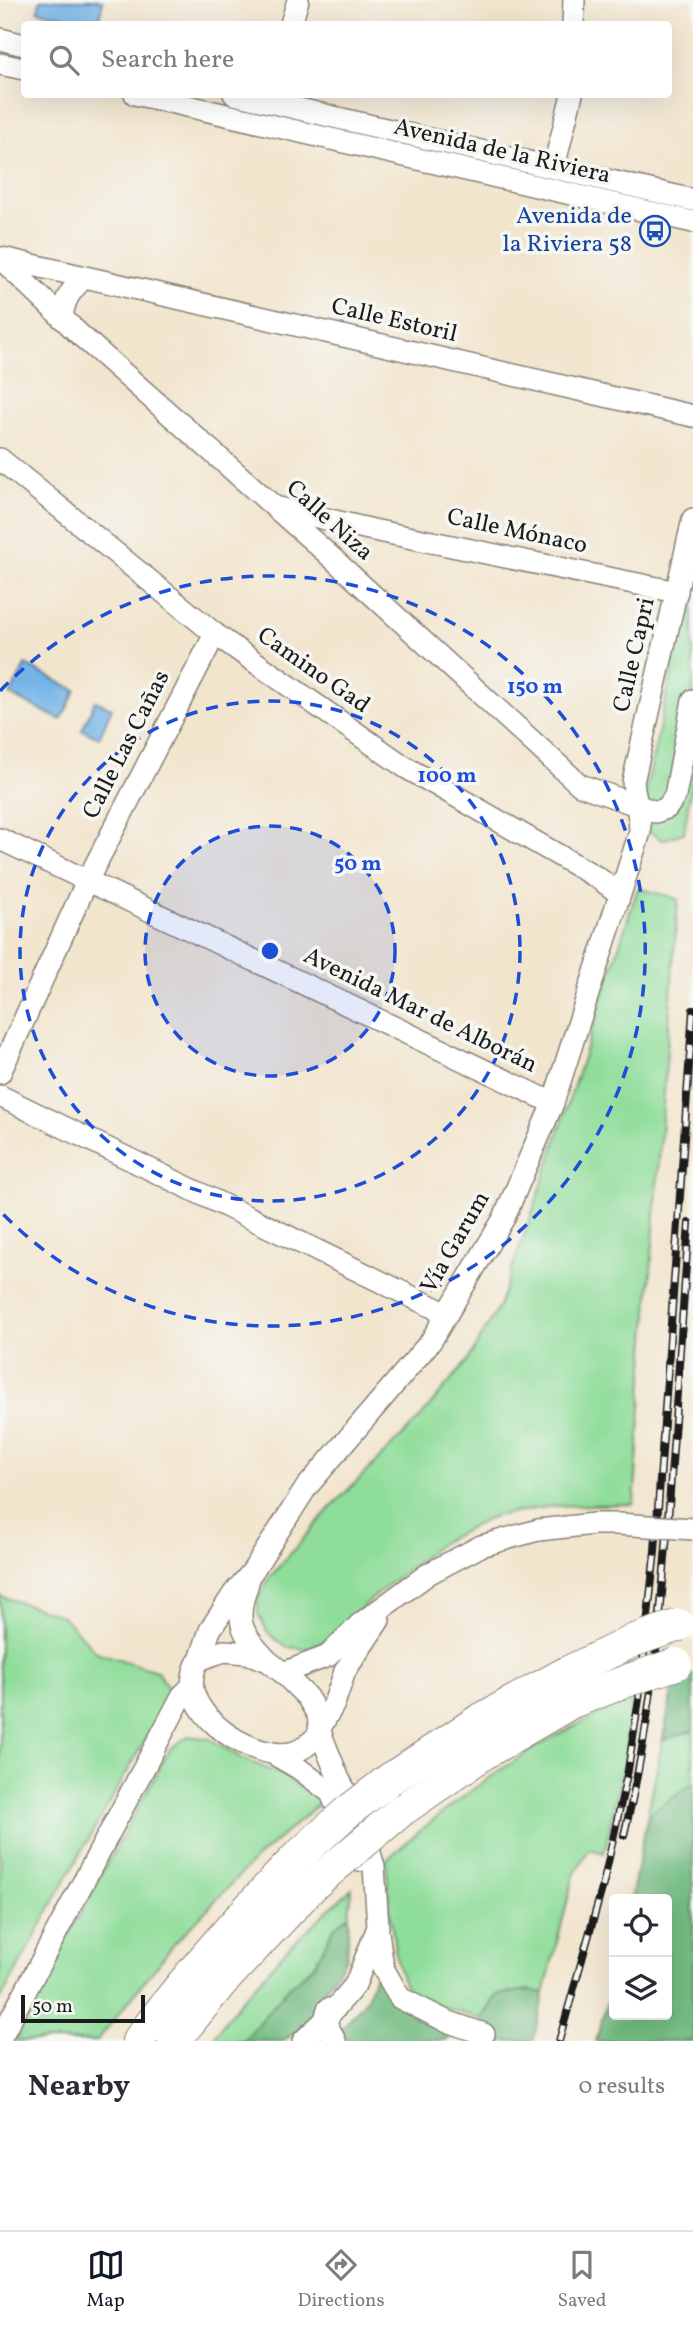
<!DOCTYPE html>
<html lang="en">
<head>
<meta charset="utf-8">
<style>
	:root { --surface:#fff; --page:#f2f2f3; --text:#2b2b33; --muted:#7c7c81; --line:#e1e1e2; --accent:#111827 }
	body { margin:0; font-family:Vollkorn,serif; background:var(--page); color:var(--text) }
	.controls { position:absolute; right:21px; bottom:21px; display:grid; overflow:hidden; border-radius:7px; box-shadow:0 7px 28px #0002 }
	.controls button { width:63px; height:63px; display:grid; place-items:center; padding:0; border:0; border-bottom:2px solid var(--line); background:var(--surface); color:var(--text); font:35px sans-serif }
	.scale { position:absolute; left:21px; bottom:18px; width:124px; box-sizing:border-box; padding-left:7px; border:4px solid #1c1c1c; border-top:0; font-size:19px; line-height:24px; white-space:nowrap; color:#1c1c1c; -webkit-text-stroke:5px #f6f6f2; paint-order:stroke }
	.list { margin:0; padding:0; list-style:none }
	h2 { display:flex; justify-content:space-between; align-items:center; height:91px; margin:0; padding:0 28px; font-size:30px }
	h2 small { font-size:23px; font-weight:400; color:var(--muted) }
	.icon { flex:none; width:38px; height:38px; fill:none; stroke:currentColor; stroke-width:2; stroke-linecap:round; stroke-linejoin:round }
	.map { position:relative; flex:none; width:693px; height:2041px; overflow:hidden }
	.search { position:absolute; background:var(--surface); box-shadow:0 7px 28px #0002; left:21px; right:21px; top:21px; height:77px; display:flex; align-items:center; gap:18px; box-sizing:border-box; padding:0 24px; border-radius:7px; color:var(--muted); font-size:26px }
	.sheet { height:189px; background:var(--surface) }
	nav { display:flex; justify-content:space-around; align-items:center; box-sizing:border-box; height:98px; border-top:2px solid var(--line); background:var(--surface); font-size:19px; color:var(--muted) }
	nav a { display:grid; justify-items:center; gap:4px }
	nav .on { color:var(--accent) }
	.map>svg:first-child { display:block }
	.green { fill:#8fdd9a; stroke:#567c5b; stroke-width:2 }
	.forest { fill:#73bc82; stroke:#486c4f; stroke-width:2 }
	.water { fill:#73b4e7; stroke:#486882; stroke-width:2 }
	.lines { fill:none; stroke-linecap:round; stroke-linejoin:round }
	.minor-casing { stroke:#878075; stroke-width:24 }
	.highway-casing { stroke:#878075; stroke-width:34 }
	.minor { stroke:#fff; stroke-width:21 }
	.highway { stroke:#fff; stroke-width:32 }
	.rail-casing { stroke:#1c1c1c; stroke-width:8 }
	.rail { stroke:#f6f6f2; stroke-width:5; stroke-dasharray:16; stroke-linecap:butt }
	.minor-bridge-casing { stroke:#878075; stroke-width:24; stroke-linecap:butt }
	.highway-bridge-casing { stroke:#878075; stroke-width:34; stroke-linecap:butt }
	.minor-bridge { stroke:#fff; stroke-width:21 }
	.highway-bridge { stroke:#fff; stroke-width:32 }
	.ring { fill:none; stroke:#1d4ed8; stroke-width:3.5; stroke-dasharray:12 9 }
	.labels { text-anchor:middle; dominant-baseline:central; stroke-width:7; stroke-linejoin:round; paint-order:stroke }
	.street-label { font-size:24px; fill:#1c1c1c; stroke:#f6f6f2 }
	.transit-label { font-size:24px; fill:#164399; stroke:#f6f6f2; text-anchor:end }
	.centre { fill:#1d4ed8; stroke:#f6f6f2; stroke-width:3.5 }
	.ring-label { font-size:21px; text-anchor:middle; font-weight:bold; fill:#1d4ed8; stroke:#f6f6f2; stroke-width:7; stroke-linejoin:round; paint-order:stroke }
</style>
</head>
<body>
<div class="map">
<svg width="693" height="2041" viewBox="0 0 693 2041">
	<rect width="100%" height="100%" fill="#f6f6f2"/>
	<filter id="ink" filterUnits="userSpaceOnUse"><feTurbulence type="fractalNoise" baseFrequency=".0143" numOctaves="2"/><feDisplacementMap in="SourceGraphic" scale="14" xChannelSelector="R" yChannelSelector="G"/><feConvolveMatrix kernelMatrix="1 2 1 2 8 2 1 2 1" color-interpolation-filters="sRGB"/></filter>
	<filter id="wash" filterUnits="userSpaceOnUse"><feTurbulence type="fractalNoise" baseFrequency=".00686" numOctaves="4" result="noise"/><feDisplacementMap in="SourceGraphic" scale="28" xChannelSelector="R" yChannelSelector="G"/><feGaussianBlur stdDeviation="1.57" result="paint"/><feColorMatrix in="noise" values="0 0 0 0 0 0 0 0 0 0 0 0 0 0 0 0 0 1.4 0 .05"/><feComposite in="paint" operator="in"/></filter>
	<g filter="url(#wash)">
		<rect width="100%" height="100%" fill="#f2e5ce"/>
		<g class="green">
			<polygon points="693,574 693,774 684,833 662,840 645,829 645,794"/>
			<polygon points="638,888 678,899 634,1504 553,1506 494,1516 444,1541 390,1583 326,1640 307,1649 286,1647 268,1633 258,1614 258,1598 270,1577 331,1507 419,1419 468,1360 499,1306 540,1190"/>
			<polygon points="0,1596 63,1616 96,1652 157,1671 169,1689 167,1702 67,1877 0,2001"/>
			<polygon points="693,1675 693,2041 596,2041 614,1978 614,2015 667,2015 667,1899 631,1899 674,1682"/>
			<path d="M 631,1699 L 625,1758 L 604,1853 L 589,1849 L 574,1875 L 544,1993 L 528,1990 L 497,1995 L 482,2019 C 464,2014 425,2003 410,1992 C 393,1979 388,1885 386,1860 C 437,1815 491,1773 550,1739 C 576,1724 604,1712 631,1699 Z"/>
			<polygon points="188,1736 210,1739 243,1759 282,1775 322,1801 255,1859 175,1943 97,2041 15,2041 54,1961 170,1749"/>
			<polygon points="352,1888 349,1916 335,1926 314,1965 285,1991 244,2041 211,2041 239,2003 288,1948"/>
		</g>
		<g class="forest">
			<polygon points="693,1675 693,1730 663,1740 674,1682"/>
			<polygon points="693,1783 693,2041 596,2041 614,1978 614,2015 667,2015 667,1899 631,1899 648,1815"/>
			<polygon points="349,1916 347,1957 324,1990 318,2016 283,2041 244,2041 285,1991 314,1965 335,1926"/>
			<path d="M 374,1976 L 379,1976 C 404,2009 409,2019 449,2034 L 447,2040 L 350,2041 L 340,2031 L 367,1998 Z"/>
			<polygon points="528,1990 544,1993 533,2041 486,2041 490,2029 482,2019 497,1995"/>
		</g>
		<g class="water">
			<polygon points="40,0 97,0 103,1 98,24 38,11"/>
			<polygon points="25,665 76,690 61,720 10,695"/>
			<polygon points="95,701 112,708 99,738 82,730"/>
		</g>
	</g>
	<g filter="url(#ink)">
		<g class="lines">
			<g class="minor-casing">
				<g id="minor">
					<polyline points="291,24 298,0"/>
					<polyline points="573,24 574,0"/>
					<polyline points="0,39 24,45"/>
					<polyline points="0,64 24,69"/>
					<polyline points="135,94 693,222"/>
					<polyline points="234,94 693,200"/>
					<polyline points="554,167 572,94"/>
					<polyline points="0,258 79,334 330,556 580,785 656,812 667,808 675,796 693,700"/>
					<polyline points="2,258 693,416"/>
					<path d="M 62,318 C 64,299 71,290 84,278"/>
					<polyline points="0,459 215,634 405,767 598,878 619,893"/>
					<polyline points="279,508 373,530 677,592"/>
					<polyline points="0,839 553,1103"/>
					<polyline points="0,1073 87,881 215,634"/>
					<polyline points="0,1096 447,1314"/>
					<path d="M 248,1583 C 235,1620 239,1631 266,1659"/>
					<path d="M 224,1651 L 247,1653 L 268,1661 L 283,1673 L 307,1697 L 318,1715 L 320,1732 C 313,1741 302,1751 290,1753 C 254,1760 185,1717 193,1676 C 194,1671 195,1665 199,1661 C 205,1656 217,1654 224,1651 Z"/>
					<path d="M 200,1660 L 210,1630 L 234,1593 L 252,1572 L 306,1488 L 431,1341 L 504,1218 L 553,1103 L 640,832 C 640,815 635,799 633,782 L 693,519"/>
					<polyline points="283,1673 328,1656 360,1624 428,1574 481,1546 538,1530 594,1524 618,1524"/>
					<polyline points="320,1728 334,1704 345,1671 379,1620"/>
					<polyline points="272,1753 298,1768 331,1793 359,1861"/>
					<polyline points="378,1932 383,1968 400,1998 446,2021 484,2034"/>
					<polyline points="328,2009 325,2020 335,2041"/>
					<polyline points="0,2039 182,1696 191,1687"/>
					<polyline points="303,2041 325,2020 355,1985 378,1927 374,1867 362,1823 338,1777 320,1732"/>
				</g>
			</g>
			<g class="highway-casing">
				<g id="highway">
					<polyline points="390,1779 478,1721 566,1673 635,1640"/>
					<polyline points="402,1810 483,1754 572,1702 632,1679"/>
					<path d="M 138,2041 C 186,1976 239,1917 295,1859"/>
					<polyline points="174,2041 221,1983 314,1884"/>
				</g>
			</g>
			<use href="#minor" class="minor"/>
			<use href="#highway" class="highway"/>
			<g class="rail-casing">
				<g id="rail">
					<path d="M 624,1835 C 653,1718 663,1597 671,1477 C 677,1393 683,1308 689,1223"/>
					<polyline points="559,2041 603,1885 628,1770 639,1699 655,1551 693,1010"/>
				</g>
			</g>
			<use href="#rail" class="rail"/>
			<g class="minor-bridge-casing">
				<polyline id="minor-bridge" points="618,1524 693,1529"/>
			</g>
			<g class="highway-bridge-casing">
				<g id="highway-bridge">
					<polyline points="635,1640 679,1625"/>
					<polyline points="632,1679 676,1664"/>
					<polyline points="295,1859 346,1813 390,1779"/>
					<polyline points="314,1884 402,1810"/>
				</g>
			</g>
			<use href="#minor-bridge" class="minor-bridge"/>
			<use href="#highway-bridge" class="highway-bridge"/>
		</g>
	</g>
	<circle cx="270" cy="951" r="125" fill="#1d4ed8" fill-opacity=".12"/>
	<g class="ring">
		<circle cx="270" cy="951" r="125"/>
		<circle cx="270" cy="951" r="250"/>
		<path d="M0 691A375 375 0 1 1 0 1211"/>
	</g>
	<defs>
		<g id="bus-ring" transform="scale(1.575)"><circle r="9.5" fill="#f6f6f2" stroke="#1a4fb4" stroke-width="1.5"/><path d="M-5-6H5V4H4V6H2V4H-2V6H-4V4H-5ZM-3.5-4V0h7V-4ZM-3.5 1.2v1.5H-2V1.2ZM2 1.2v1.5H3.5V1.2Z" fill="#1a4fb4"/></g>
	</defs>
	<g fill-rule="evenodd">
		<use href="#bus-ring" x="655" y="231"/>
	</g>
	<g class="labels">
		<g class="street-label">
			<text transform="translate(502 152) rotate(13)">Avenida de la Riviera</text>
			<text transform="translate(394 321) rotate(13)">Calle Estoril</text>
			<text transform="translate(329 521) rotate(42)">Calle Niza</text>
			<text transform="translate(517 532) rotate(12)">Calle Mónaco</text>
			<text transform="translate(635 655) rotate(-77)">Calle Capri</text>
			<text transform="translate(313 671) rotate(35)">Camino Gad</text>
			<text transform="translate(127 745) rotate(-63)">Calle Las Cañas</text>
			<text transform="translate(420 1011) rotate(26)">Avenida Mar de Alborán</text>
			<text transform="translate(456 1243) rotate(-60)">Vía Garum</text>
		</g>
		<g class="transit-label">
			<text x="632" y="217">Avenida de<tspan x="632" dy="28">la Riviera 58</tspan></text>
		</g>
	</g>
	<circle cx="270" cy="951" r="10" class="centre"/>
	<g class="ring-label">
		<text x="535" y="693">150 m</text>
		<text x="447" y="782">100 m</text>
		<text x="358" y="870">50 m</text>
	</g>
</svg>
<div class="controls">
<button><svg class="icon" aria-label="locate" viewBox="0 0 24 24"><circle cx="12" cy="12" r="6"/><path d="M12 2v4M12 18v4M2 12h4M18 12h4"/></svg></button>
<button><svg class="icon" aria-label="layers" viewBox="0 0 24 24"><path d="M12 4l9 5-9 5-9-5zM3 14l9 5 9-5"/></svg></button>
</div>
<div class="scale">50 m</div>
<div class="search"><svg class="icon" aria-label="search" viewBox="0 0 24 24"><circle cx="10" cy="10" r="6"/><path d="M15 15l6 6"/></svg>Search here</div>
</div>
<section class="sheet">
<h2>Nearby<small>0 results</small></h2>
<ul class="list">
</ul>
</section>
<nav>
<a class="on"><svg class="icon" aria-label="map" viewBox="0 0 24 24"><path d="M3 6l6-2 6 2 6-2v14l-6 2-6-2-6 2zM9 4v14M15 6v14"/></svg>Map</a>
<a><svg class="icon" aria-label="directions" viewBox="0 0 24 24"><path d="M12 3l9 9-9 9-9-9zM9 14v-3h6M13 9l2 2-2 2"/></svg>Directions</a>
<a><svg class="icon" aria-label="saved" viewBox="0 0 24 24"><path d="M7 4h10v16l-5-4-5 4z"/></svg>Saved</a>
</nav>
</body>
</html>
